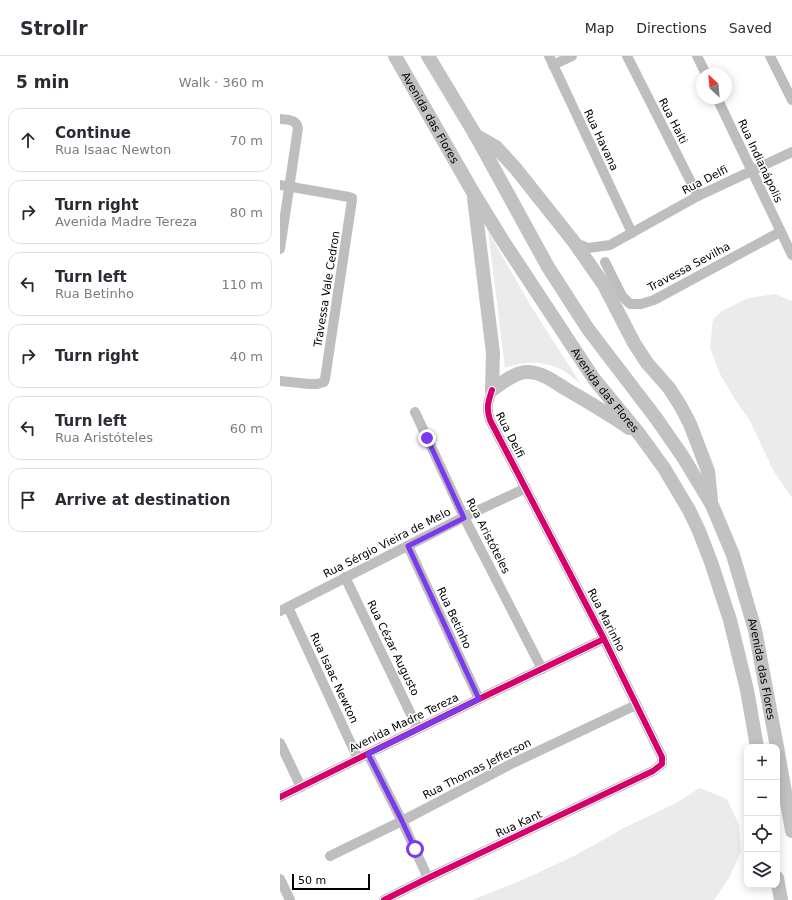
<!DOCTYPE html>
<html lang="en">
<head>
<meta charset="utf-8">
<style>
	:root { --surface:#fff; --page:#f7f7f7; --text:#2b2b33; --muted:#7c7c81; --line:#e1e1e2 }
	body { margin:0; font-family:"DejaVu Sans",sans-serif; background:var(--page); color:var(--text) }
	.controls { position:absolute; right:12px; bottom:12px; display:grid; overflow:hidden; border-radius:8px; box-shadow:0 2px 10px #0003 }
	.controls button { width:36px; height:36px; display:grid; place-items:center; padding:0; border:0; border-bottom:1px solid var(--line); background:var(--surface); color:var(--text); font:20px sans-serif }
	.compass { position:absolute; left:416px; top:12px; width:36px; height:36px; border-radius:50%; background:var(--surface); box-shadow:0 2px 10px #0003; rotate:334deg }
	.scale { position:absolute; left:12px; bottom:10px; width:78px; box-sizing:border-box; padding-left:4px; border:2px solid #000; border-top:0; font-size:11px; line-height:14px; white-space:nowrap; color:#000; -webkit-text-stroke:3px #fff; paint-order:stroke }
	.stop { position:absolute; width:12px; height:12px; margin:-9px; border:3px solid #7c3aed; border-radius:50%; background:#fff }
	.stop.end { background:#7c3aed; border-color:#fff; box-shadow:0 1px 4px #0008 }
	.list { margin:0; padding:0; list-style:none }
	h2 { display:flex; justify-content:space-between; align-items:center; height:52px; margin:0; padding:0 16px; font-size:17px }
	h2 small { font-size:13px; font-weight:400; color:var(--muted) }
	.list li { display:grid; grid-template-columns:26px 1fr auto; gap:12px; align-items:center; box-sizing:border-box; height:64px; margin:0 8px 8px; padding:0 8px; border:1px solid var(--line); border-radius:12px }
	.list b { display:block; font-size:15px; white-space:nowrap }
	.list p { margin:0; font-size:13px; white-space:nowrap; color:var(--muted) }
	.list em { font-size:13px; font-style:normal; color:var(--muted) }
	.icon { flex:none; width:22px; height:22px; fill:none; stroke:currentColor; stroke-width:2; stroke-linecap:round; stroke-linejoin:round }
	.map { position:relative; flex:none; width:512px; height:844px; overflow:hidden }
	header { display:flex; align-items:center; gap:24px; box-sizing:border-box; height:56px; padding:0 20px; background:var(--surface); border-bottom:1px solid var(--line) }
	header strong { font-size:19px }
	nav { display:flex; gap:22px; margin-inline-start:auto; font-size:14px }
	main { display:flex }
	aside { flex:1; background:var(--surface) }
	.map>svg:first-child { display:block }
	.green { fill:#ebebeb }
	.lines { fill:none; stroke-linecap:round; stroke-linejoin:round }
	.minor { stroke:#bebebe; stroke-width:10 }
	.secondary { stroke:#c2c2c2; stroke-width:14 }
	.cycleway-casing { stroke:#fff; stroke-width:8 }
	.cycleway { stroke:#d6006c; stroke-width:6 }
	.route { stroke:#7c3aed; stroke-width:5 }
	.labels { text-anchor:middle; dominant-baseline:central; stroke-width:3; stroke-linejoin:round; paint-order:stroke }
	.street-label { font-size:11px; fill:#000; stroke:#fff }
</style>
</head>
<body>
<header>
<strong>Strollr</strong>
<nav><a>Map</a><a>Directions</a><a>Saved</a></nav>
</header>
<main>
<aside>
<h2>5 min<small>Walk · 360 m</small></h2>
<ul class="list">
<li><svg class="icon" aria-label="ahead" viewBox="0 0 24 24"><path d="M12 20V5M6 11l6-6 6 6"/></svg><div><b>Continue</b><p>Rua Isaac Newton</p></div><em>70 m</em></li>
<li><svg class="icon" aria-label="right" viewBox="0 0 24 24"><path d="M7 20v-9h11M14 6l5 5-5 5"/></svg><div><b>Turn right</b><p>Avenida Madre Tereza</p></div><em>80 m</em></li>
<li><svg class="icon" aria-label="left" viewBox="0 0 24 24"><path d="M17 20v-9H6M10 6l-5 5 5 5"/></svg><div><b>Turn left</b><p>Rua Betinho</p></div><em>110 m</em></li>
<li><svg class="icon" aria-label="right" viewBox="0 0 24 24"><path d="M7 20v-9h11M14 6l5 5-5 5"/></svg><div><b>Turn right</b></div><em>40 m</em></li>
<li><svg class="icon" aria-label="left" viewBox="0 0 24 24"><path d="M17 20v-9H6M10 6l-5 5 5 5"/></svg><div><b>Turn left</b><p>Rua Aristóteles</p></div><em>60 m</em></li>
<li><svg class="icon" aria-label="arrive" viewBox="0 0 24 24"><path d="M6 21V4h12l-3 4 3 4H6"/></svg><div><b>Arrive at destination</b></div></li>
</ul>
</aside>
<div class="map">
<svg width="512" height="844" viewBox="0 0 512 844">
	<rect width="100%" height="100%" fill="#fff"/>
	<g class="green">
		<path d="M 208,175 L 251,250 L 302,330 C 281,307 255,301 225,312 Z"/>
		<polygon points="495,238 512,245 512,442 493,414 470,365 454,342 440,318 430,292 433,263 442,255 468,242"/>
		<polygon points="420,732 447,743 459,769 461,796 449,822 434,844 192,844 240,825 292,801 344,772 396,747"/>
	</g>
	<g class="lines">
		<g class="minor">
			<polyline points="269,0 352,177"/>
			<polyline points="347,0 418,140"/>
			<polyline points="417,0 426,18"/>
			<polyline points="490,0 512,44"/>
			<polyline points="273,9 292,0"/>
			<polyline points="437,42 512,199"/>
			<path d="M 0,63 C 8,64 16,63 18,72 L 0,193"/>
			<polyline points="0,129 69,141 72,142 72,144 45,323 44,326 37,328 29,328 0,325"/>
			<polyline points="294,186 308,192 330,189 418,140 512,96"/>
			<polyline points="325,206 342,240 350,248 361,248 374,244 500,176"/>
			<polyline points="135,356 184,461 262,613"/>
			<polyline points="128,490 199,643"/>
			<polyline points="65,521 138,673"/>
			<polyline points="8,551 78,703"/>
			<polyline points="0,555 184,461 246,432"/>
			<polyline points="0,687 21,731"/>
			<polyline points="88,698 122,765 148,822"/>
			<polyline points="0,741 199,643 324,583"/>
			<polyline points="50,800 122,765 231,708 356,649"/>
			<polyline points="0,823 10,844"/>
			<path d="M 104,844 L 148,822 L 373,715 L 382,708 L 382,701 L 324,583 L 210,364 C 206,352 208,346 212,334"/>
		</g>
		<g class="secondary">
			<path id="s1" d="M 115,0 L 194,138 L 223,185 L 314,323 L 360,379 L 384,412 L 409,454 L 419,475 L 431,506 L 450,564 L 467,634 L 477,691"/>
			<path id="s2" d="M 148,0 L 195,78 L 268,211 L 308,273 L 376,362 L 403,401 L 432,449 L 453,499 L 475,574 L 497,691"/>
			<polyline points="195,79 216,91 236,113 294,186 324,229 354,287 367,307 389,332 400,349 410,368 428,415 431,444"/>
			<polyline points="194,142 213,297 212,334"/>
			<path d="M 212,334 C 222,327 235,316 247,316 C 262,316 274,326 286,333 C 308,346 329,358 349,372"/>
			<polyline points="497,691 512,775"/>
			<polyline points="497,822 501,844"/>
		</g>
		<g class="cycleway-casing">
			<g id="cycleway">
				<polyline points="0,741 199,643 324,583"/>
				<path d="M 104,844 L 148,822 L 373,715 L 382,708 L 382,701 L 324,583 L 210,364 C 206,352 208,346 212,334"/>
			</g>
		</g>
		<use href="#cycleway" class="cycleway"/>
	</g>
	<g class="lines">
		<polyline class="route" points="135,793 122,765 88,698 199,643 128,490 184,462 147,382"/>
	</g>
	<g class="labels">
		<g class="street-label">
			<text stroke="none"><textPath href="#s1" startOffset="71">Avenida das Flores</textPath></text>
			<text transform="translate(393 65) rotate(63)">Rua Haiti</text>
			<text transform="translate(321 84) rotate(65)">Rua Havana</text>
			<text transform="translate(480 105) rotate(65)">Rua Indianápolis</text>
			<text transform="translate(425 124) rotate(-27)">Rua Delfi</text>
			<text transform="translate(409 211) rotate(-28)">Travessa Sevilha</text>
			<text transform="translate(47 233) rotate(-81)">Travessa Vale Cedron</text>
			<text stroke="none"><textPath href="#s1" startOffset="395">Avenida das Flores</textPath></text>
			<text transform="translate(230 379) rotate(63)">Rua Delfi</text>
			<text transform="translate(208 480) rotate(63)">Rua Aristóteles</text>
			<text transform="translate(107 487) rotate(-27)">Rua Sérgio Vieira de Melo</text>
			<text transform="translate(174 562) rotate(65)">Rua Betinho</text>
			<text transform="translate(326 564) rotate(63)">Rua Marinho</text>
			<text transform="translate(113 592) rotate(64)">Rua Cézar Augusto</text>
			<text stroke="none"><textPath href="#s2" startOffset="704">Avenida das Flores</textPath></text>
			<text transform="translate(54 622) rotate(65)">Rua Isaac Newton</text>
			<text transform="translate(124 667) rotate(-26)">Avenida Madre Tereza</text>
			<text transform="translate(197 713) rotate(-27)">Rua Thomas Jefferson</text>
			<text transform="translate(239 768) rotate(-25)">Rua Kant</text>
		</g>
	</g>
</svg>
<div class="controls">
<button>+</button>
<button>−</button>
<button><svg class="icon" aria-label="locate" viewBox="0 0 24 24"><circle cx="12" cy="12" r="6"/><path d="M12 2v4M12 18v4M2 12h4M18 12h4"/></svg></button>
<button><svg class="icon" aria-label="layers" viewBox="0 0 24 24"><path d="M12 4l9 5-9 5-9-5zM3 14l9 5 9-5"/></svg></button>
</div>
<svg class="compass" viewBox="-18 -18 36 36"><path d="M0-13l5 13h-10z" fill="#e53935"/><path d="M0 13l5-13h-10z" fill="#7c7c81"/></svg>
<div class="scale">50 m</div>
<div class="stop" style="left:135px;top:793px"></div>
<div class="stop end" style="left:147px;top:382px"></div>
</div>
</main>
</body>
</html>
